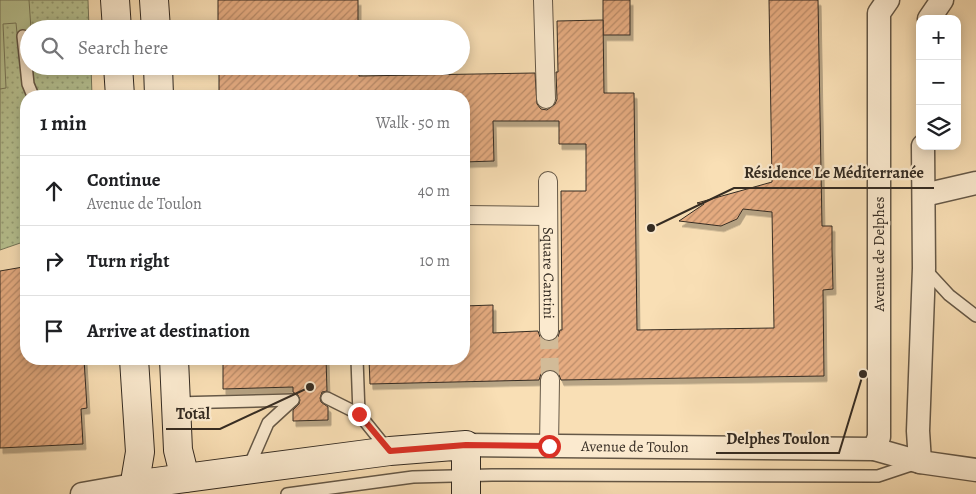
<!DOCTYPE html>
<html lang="en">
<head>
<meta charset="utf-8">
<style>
	:root { --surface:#fff; --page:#f6f6f6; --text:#202124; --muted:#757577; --line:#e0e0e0 }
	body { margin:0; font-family:Alegreya,serif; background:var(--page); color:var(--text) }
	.controls { position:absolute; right:15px; top:15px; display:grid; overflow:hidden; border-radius:10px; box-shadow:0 2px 12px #0003 }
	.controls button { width:45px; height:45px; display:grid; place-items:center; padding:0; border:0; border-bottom:1px solid var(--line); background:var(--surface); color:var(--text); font:25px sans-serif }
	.stop { position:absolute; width:15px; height:15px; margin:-11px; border:4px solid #d93025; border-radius:50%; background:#fff }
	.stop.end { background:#d93025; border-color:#fff; box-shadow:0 1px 5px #0008 }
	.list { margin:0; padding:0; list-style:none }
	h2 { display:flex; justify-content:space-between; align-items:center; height:65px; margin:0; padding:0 20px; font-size:21px }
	h2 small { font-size:16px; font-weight:400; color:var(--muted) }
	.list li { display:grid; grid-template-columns:32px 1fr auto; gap:15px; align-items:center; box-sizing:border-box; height:70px; padding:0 20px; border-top:1px solid var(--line) }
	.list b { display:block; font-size:19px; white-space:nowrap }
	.list p { margin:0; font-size:16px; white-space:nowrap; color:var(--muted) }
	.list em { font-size:16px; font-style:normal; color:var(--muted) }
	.icon { flex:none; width:28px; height:28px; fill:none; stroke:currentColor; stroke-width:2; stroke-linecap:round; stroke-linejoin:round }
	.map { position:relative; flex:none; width:976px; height:494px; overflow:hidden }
	.search { position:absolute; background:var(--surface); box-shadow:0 2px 12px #0003; left:20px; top:20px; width:450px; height:55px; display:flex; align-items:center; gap:12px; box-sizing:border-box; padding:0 18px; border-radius:28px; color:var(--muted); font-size:19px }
	.panel { position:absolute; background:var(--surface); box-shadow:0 2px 12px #0003; left:20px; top:90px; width:450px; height:275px; border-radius:20px }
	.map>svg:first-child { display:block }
	.green { fill:url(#green-dots); stroke:#76775a }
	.pitch { fill:#b8c392; stroke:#76775a }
	.building { fill:url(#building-hatch); stroke:#342b22; filter:url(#shadow) }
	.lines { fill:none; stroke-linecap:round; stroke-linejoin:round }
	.pedestrian-tunnel { stroke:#d2bb98; stroke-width:18; stroke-dasharray:18 9; stroke-linecap:butt }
	.service-casing { stroke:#655847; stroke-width:14 }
	.pedestrian-casing { stroke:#655847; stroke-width:20 }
	.minor-casing { stroke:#655847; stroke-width:25 }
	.secondary-casing { stroke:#342b22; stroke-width:30 }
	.service { stroke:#fbeacf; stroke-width:11 }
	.pedestrian { stroke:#fbeacf; stroke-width:18 }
	.minor { stroke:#fbeacf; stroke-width:22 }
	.secondary { stroke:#fbeacf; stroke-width:28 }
	.route { stroke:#d93025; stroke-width:6 }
	.labels { text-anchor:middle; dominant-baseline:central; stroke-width:4.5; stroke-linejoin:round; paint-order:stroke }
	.street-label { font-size:15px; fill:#342b22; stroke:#fbeacf }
	.leader { fill:none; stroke:#342b22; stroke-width:2 }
	.callout-dot { fill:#342b22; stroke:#fbeacf; stroke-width:2 }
	.callout-label { font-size:16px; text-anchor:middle; font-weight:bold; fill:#342b22; stroke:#fbeacf; stroke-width:4.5; stroke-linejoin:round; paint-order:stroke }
</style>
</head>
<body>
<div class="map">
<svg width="976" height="494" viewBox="0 0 976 494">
	<defs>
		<pattern id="green-dots" width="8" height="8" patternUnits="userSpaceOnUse" patternTransform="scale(1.25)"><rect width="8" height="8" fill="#b8c392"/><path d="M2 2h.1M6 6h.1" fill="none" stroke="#969f77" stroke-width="1.8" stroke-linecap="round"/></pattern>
		<pattern id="building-hatch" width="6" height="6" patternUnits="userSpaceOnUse" patternTransform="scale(1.25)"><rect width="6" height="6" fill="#e6ac81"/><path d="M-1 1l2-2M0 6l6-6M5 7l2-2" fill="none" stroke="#bb8c69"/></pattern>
		<filter id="shadow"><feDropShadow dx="3" dy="5.5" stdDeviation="0" flood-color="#0004"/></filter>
	</defs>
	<rect width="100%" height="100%" fill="#f9dfb5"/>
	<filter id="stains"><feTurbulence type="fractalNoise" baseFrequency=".004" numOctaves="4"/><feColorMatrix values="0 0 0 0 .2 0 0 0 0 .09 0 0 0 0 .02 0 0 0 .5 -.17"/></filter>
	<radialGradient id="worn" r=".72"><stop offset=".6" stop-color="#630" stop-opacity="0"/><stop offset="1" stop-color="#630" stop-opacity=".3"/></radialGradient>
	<polygon class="green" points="0,0 88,0 89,29 29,29 29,66 91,66 92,96 26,96 26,241 0,250"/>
	<polygon class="pitch" points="0,0 29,0 31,29 29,29 29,33 17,33 16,23 3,24 6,88 0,89"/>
	<g class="building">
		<rect x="218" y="0" width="140" height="29"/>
		<rect x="603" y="0" width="27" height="35"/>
		<polygon points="769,0 818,0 822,226 832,226 832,249 833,289 823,290 824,376 561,380 559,375 556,371 550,369 541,374 539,380 370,384 369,359 464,359 464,306 493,305 493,333 538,331 540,337 549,342 554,340 558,337 560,330 562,330 561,191 586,191 586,144 559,144 559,121 493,121 494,161 464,162 464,96 219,96 219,66 359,66 359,76 535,73 537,104 541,109 547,110 555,104 557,99 556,72 558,72 557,21 603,20 604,93 634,93 637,330 774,328 772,212 743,209 737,219 721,226 679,221 704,204 697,203 772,182"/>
		<polygon points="23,267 24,282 26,282 26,359 84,359 87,408 81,409 83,444 0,448 0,271"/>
		<polygon points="223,359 326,359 327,391 322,392 320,398 321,402 328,407 328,420 293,421 293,410 299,404 300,400 298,395 293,392 293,387 223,389"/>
	</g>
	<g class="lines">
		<polyline class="pedestrian-tunnel" points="549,331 550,380"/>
		<g class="service-casing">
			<g id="service">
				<polyline points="23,36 28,84 33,96"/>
				<polyline points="925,269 949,295 976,316"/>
				<polyline points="357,359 359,414"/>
				<polyline points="327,398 359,414 388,450"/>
				<polyline points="176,403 293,400"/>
				<polyline points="248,469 268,423 293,400"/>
				<polyline points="287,494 413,477 492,475 878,476 914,464"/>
			</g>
		</g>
		<g class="pedestrian-casing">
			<g id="pedestrian">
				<polyline points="543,0 546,99"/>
				<path id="s1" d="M 548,181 L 549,331"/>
				<polyline points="464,215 547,216"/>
				<polyline points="549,446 550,380"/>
			</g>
		</g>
		<g class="minor-casing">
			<g id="minor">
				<polyline points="929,19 942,0"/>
				<polyline points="924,195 976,183"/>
				<path id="s2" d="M 466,445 L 874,449 L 920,462 L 976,470"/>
				<polyline points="874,449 879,437 879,13 888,0"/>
				<polyline points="920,462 918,431 924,268 923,146"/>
				<polyline points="82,494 133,485"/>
			</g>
		</g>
		<g class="secondary-casing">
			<g id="secondary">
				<polyline points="115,0 117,29"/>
				<polyline points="154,0 156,29"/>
				<polyline points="118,66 120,96"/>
				<polyline points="158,66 159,96"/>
				<polyline points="174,359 178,450 185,478"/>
				<polyline points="133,485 390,451 466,445 466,494"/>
				<polyline points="133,494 140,452 134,359"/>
			</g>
		</g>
		<use href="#service" class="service"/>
		<use href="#pedestrian" class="pedestrian"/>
		<use href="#minor" class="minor"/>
		<use href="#secondary" class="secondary"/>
	</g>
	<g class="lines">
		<polyline class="route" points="359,414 390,451 466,445 549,446"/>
	</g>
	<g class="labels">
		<g class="street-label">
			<text transform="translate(879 254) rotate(-90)">Avenue de Delphes</text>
			<text stroke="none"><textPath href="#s1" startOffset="92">Square Cantini</textPath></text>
			<text stroke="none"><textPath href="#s2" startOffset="169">Avenue de Toulon</textPath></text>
		</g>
	</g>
	<path class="leader" d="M651 228L734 188H934M310 387L220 429H166M863 374L839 453H716"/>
	<g class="callout-dot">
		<circle cx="651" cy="228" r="5"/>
		<circle cx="310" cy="387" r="5"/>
		<circle cx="863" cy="374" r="5"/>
	</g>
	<g class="callout-label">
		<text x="834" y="178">Résidence Le Méditerranée</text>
		<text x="193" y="419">Total</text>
		<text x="778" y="444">Delphes Toulon</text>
	</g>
	<rect width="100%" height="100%" filter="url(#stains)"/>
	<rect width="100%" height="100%" fill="url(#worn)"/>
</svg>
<div class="controls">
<button>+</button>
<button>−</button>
<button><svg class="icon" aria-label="layers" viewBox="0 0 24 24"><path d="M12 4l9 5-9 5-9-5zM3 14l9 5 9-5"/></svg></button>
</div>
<div class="stop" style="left:549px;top:446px"></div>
<div class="stop end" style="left:359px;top:414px"></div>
<div class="search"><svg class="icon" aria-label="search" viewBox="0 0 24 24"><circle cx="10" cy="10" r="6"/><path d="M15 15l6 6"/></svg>Search here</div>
<section class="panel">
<h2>1 min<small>Walk · 50 m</small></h2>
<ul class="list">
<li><svg class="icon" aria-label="ahead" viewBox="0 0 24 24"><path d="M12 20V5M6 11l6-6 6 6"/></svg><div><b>Continue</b><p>Avenue de Toulon</p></div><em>40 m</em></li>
<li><svg class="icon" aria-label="right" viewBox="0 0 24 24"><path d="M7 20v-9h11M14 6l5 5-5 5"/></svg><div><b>Turn right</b></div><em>10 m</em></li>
<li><svg class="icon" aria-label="arrive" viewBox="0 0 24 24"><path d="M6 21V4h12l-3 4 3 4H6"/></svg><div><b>Arrive at destination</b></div></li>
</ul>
</section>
</div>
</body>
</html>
